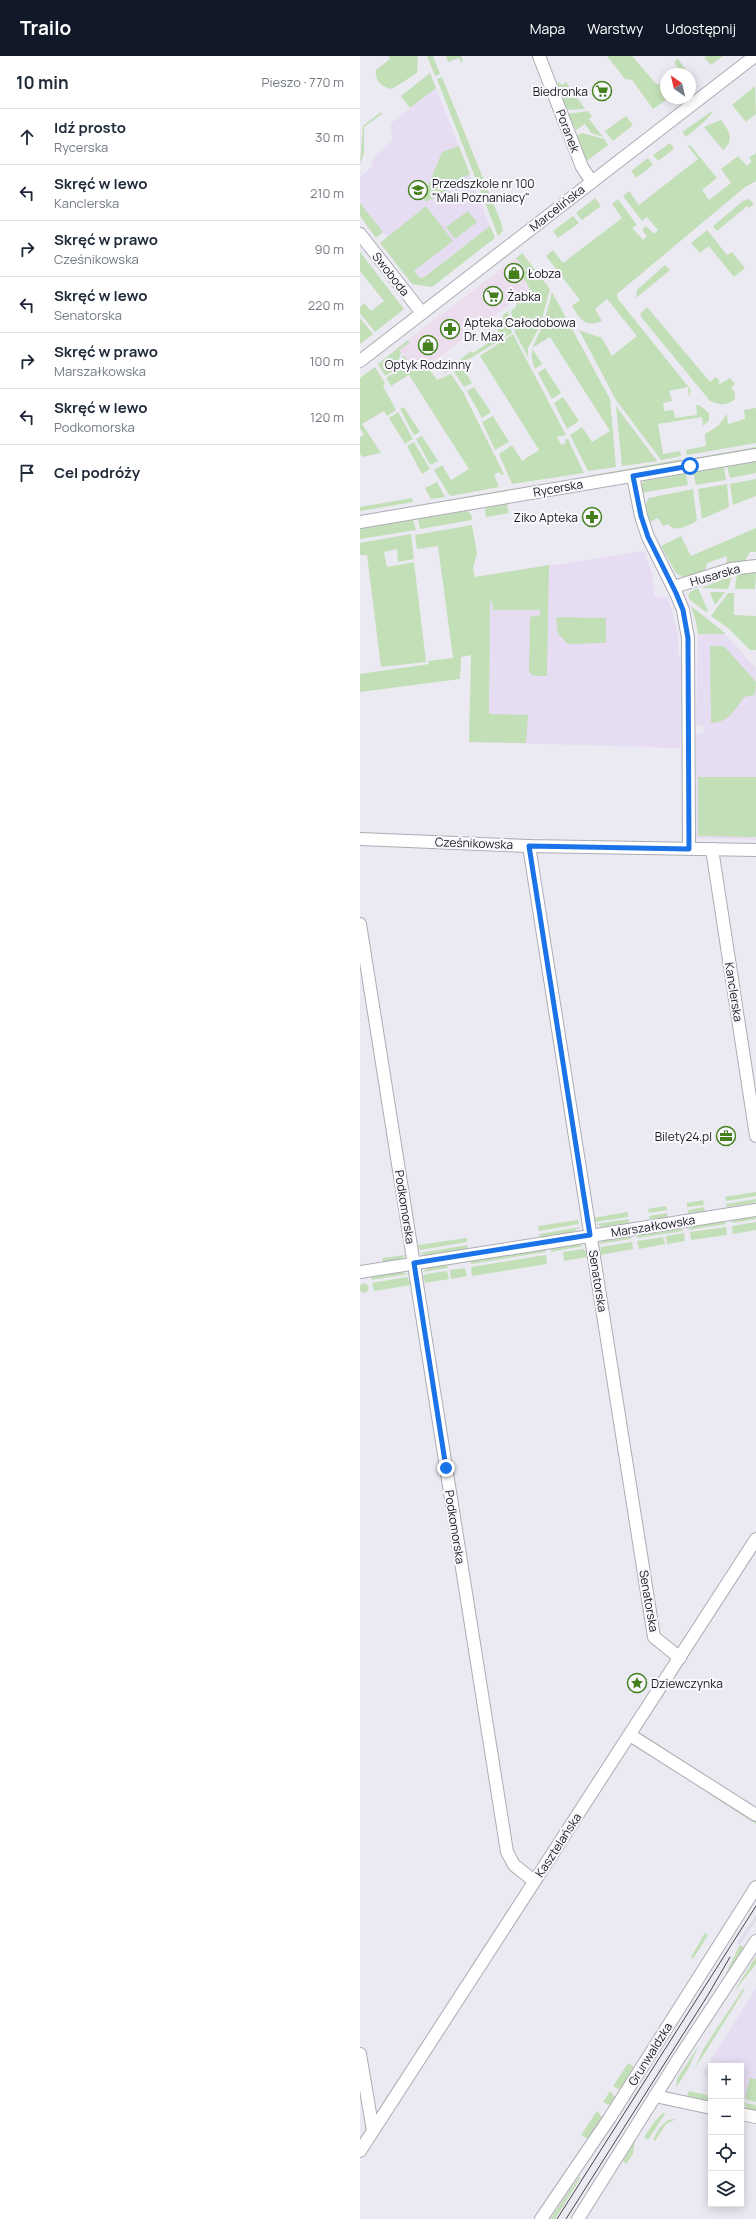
<!DOCTYPE html>
<html lang="pl">
<head>
<meta charset="utf-8">
<style>
	:root { --surface:#fff; --page:#f2f2f3; --text:#1f2937; --muted:#747a83; --line:#e0e1e3; --accent:#111827 }
	body { margin:0; font-family:Manrope,sans-serif; background:var(--page); color:var(--text) }
	.controls { position:absolute; right:12px; bottom:12px; display:grid; overflow:hidden; border-radius:0px; box-shadow:0 2px 10px #0003 }
	.controls button { width:36px; height:36px; display:grid; place-items:center; padding:0; border:0; border-bottom:1px solid var(--line); background:var(--surface); color:var(--text); font:20px sans-serif }
	.compass { position:absolute; left:300px; top:12px; width:36px; height:36px; border-radius:50%; background:var(--surface); box-shadow:0 2px 10px #0003; rotate:326deg }
	.stop { position:absolute; width:12px; height:12px; margin:-9px; border:3px solid #1a73e8; border-radius:50%; background:#fff }
	.stop.end { background:#1a73e8; border-color:#fff; box-shadow:0 1px 4px #0008 }
	.list { margin:0; padding:0; list-style:none }
	h2 { display:flex; justify-content:space-between; align-items:center; height:52px; margin:0; padding:0 16px; font-size:17px }
	h2 small { font-size:13px; font-weight:400; color:var(--muted) }
	.list li { display:grid; grid-template-columns:26px 1fr auto; gap:12px; align-items:center; box-sizing:border-box; height:56px; padding:0 16px; border-top:1px solid var(--line) }
	.list b { display:block; font-size:15px; white-space:nowrap }
	.list p { margin:0; font-size:13px; white-space:nowrap; color:var(--muted) }
	.list em { font-size:13px; font-style:normal; color:var(--muted) }
	.icon { flex:none; width:22px; height:22px; fill:none; stroke:currentColor; stroke-width:2; stroke-linecap:round; stroke-linejoin:round }
	.map { position:relative; flex:none; width:396px; height:2163px; overflow:hidden }
	header { display:flex; align-items:center; gap:24px; box-sizing:border-box; height:56px; padding:0 20px; background:var(--accent); color:#fff }
	header strong { font-size:19px }
	nav { display:flex; gap:22px; margin-inline-start:auto; font-size:14px }
	main { display:flex }
	aside { flex:1; background:var(--surface) }
	.map>svg:first-child { display:block }
	.commercial { fill:#ebdcee }
	.built { fill:#dfddec }
	.education { fill:#e7ddf2 }
	.green { fill:#c3dfb7 }
	.lines { fill:none; stroke-linecap:round; stroke-linejoin:round }
	.minor-casing { stroke:#adacb4; stroke-width:14 }
	.minor { stroke:#fff; stroke-width:12 }
	.tram { stroke:#454549; stroke-width:1 }
	.route { stroke:#1a73e8; stroke-width:5 }
	.labels { text-anchor:middle; dominant-baseline:central; stroke-width:4; stroke-linejoin:round; paint-order:stroke }
	.poi-label { font-size:12px; fill:#202023; stroke:#f9f8fe; text-anchor:start }
	.street-label { font-size:12px; fill:#202023; stroke:#f9f8fe }
</style>
</head>
<body>
<header>
<strong>Trailo</strong>
<nav><a>Mapa</a><a>Warstwy</a><a>Udostępnij</a></nav>
</header>
<main>
<aside>
<h2>10 min<small>Pieszo · 770 m</small></h2>
<ul class="list">
<li><svg class="icon" aria-label="ahead" viewBox="0 0 24 24"><path d="M12 20V5M6 11l6-6 6 6"/></svg><div><b>Idź prosto</b><p>Rycerska</p></div><em>30 m</em></li>
<li><svg class="icon" aria-label="left" viewBox="0 0 24 24"><path d="M17 20v-9H6M10 6l-5 5 5 5"/></svg><div><b>Skręć w lewo</b><p>Kanclerska</p></div><em>210 m</em></li>
<li><svg class="icon" aria-label="right" viewBox="0 0 24 24"><path d="M7 20v-9h11M14 6l5 5-5 5"/></svg><div><b>Skręć w prawo</b><p>Cześnikowska</p></div><em>90 m</em></li>
<li><svg class="icon" aria-label="left" viewBox="0 0 24 24"><path d="M17 20v-9H6M10 6l-5 5 5 5"/></svg><div><b>Skręć w lewo</b><p>Senatorska</p></div><em>220 m</em></li>
<li><svg class="icon" aria-label="right" viewBox="0 0 24 24"><path d="M7 20v-9h11M14 6l5 5-5 5"/></svg><div><b>Skręć w prawo</b><p>Marszałkowska</p></div><em>100 m</em></li>
<li><svg class="icon" aria-label="left" viewBox="0 0 24 24"><path d="M17 20v-9H6M10 6l-5 5 5 5"/></svg><div><b>Skręć w lewo</b><p>Podkomorska</p></div><em>120 m</em></li>
<li><svg class="icon" aria-label="arrive" viewBox="0 0 24 24"><path d="M6 21V4h12l-3 4 3 4H6"/></svg><div><b>Cel podróży</b></div></li>
</ul>
</aside>
<div class="map">
<svg width="396" height="2163" viewBox="0 0 396 2163">
	<rect width="100%" height="100%" fill="#ebeaf2"/>
	<polygon class="commercial" points="156,202 166,214 166,224 165,226 170,233 67,310 61,302 48,311 43,305 46,303 37,292"/>
	<polygon class="built" points="396,1859 396,1865 380,1889 377,1887"/>
	<g class="education">
		<polygon points="76,32 130,170 62,222 58,221 0,147 0,121 12,111 11,109 15,100 33,84 30,68"/>
		<polygon points="284,495 293,520 294,540 308,542 318,576 318,596 321,604 320,692 109,686 115,521"/>
		<polygon points="338,578 365,578 396,612 396,784 336,782 336,679 344,676 344,671 336,668"/>
		<polygon points="396,1932 396,2043 381,2040 381,2010 351,2010 351,2026 346,2022 344,2015"/>
	</g>
	<g class="green">
		<path d="M 28,0 L 58,0 L 57,17 L 32,33 C 21,31 15,25 16,14 L 30,3 Z"/>
		<polygon points="67,0 73,0 80,18 75,20"/>
		<polygon points="86,0 101,0 103,5 101,6 99,2 88,6"/>
		<polygon points="247,0 272,0 297,29 306,22 306,42 309,42 293,53 272,24 265,23"/>
		<polygon points="347,0 363,0 351,9 344,2"/>
		<polygon points="317,3 318,3 329,18 311,18 318,12 314,6"/>
		<polygon points="70,17 76,32 50,52 41,40"/>
		<polygon points="82,21 142,169 143,175 138,180 77,23"/>
		<polygon points="199,26 202,29 206,26 225,53 206,54 197,30"/>
		<polygon points="395,30 396,58 386,66 372,49"/>
		<polygon points="228,55 232,60 229,63 243,81 231,77 225,68 216,74 208,58"/>
		<polygon points="352,55 353,56 345,65 326,81 322,76"/>
		<polygon points="21,56 22,58 4,71 4,97 0,108 3,70"/>
		<polygon points="266,60 273,69 253,85 245,75"/>
		<path d="M 361,64 C 369,75 375,84 363,94 L 344,71 Z"/>
		<polygon points="222,77 244,83 248,89 228,104 225,103 216,80"/>
		<polygon points="310,87 314,93 298,105 293,99"/>
		<path d="M 330,89 L 357,122 L 342,134 L 349,144 L 371,127 L 361,113 L 378,100 L 387,110 L 392,105 L 389,102 L 396,97 L 396,125 L 385,131 L 257,238 L 258,243 L 331,334 L 329,341 L 328,331 L 309,335 L 312,345 L 303,347 L 304,355 L 313,354 L 315,362 L 337,359 L 336,349 L 339,349 L 349,357 L 349,364 L 343,370 L 342,361 L 298,368 L 303,398 L 320,395 L 321,400 L 301,404 L 256,344 L 219,274 L 242,282 L 252,300 L 277,280 L 247,243 L 235,253 L 242,265 C 225,272 221,264 212,250 L 220,244 L 186,200 L 193,194 L 203,207 L 262,162 L 252,148 L 258,143 L 277,169 L 272,172 L 283,184 L 287,180 L 282,174 L 286,170 L 294,178 L 298,174 L 287,161 L 282,165 L 263,140 L 269,135 L 279,149 L 338,103 L 328,90 Z"/>
		<polygon points="99,90 110,118 100,124 101,127 66,146 63,142 82,96"/>
		<polygon points="288,102 293,109 276,122 271,115"/>
		<polygon points="235,142 241,150 222,164 216,157"/>
		<polygon points="389,143 394,148 389,152 387,150 357,175 353,170 383,145"/>
		<polygon points="0,147 23,176 16,182 0,160"/>
		<polygon points="66,150 93,185 54,215 59,221 63,222 130,170 135,182 72,231 52,228 20,187"/>
		<polygon points="108,155 117,166 95,183 86,171"/>
		<polygon points="213,160 219,167 198,182 193,175"/>
		<polygon points="347,174 367,199 372,196 385,212 374,221 349,190 340,197 331,187"/>
		<polygon points="0,196 44,253 15,276 0,257 0,251 4,247 11,255 24,245 0,215"/>
		<polygon points="162,197 190,233 180,270 168,292 168,301 155,277 151,255 156,251 157,243 170,233 161,218 166,214 156,202"/>
		<polygon points="305,209 310,214 276,242 277,234"/>
		<path d="M 192,236 L 250,343 L 256,411 L 228,415 L 210,379 L 222,371 L 232,386 L 250,375 L 190,281 L 172,292 L 182,308 L 175,313 C 167,295 176,286 182,270 C 187,259 189,247 192,236 Z"/>
		<path d="M 287,251 L 350,326 L 356,321 L 360,325 L 358,327 L 360,328 L 370,322 L 375,328 L 371,332 L 375,337 L 375,343 C 367,350 360,349 350,345 L 282,262 L 280,258 Z"/>
		<polygon points="148,255 152,277 80,320 111,295 113,297 140,279 137,273 143,269 143,259"/>
		<polygon points="0,262 13,278 0,288"/>
		<polygon points="153,278 206,379 197,381 201,389 206,387 205,384 208,383 224,417 152,428 139,398 152,389 162,405 179,394 120,300"/>
		<polygon points="48,284 50,286 39,294 41,297 35,314 25,320 18,308"/>
		<polygon points="43,299 47,303 44,306 48,311 61,302 77,324 91,318 103,336 144,418 141,419 140,416 134,418 139,431 91,440 88,437 74,414 82,409 91,424 109,413 49,319 31,330 26,322 37,315"/>
		<polygon points="15,311 25,327 23,330 36,354 27,360 24,355 2,368 21,397 2,401 0,397 0,381 4,379 0,372 0,322"/>
		<polygon points="102,311 112,327 104,331 94,316"/>
		<polygon points="185,312 201,337 192,343 178,317"/>
		<polygon points="114,331 131,356 122,362 107,335"/>
		<polygon points="203,341 219,365 207,373 194,347"/>
		<polygon points="256,350 297,405 262,410"/>
		<polygon points="44,351 60,376 54,379 40,353"/>
		<polygon points="396,352 396,387 327,399 326,394 346,390 345,378 358,370 367,358 368,368 385,363 384,354"/>
		<polygon points="38,356 53,383 45,388 29,362"/>
		<polygon points="133,360 149,386 135,394 122,366"/>
		<polygon points="62,380 78,405 70,409 56,383"/>
		<polygon points="54,386 70,413 62,418 47,390"/>
		<polygon points="396,391 396,394 330,406 328,403"/>
		<polygon points="322,403 320,407 229,423 228,420"/>
		<polygon points="396,405 396,417 370,422 367,410"/>
		<polygon points="364,411 366,424 336,429 333,416"/>
		<polygon points="326,418 328,429 280,437 279,431 284,425"/>
		<polygon points="226,421 226,424 154,436 153,433"/>
		<polygon points="396,423 396,440 373,449 370,428"/>
		<polygon points="77,426 85,441 71,443 65,432"/>
		<polygon points="367,428 369,451 342,463 338,433"/>
		<polygon points="150,433 151,437 62,452 61,449"/>
		<path d="M 333,433 L 337,465 C 329,469 315,478 308,468 L 303,470 L 298,462 L 290,466 L 285,449 L 289,442 Z"/>
		<polygon points="52,442 53,446 0,455 0,451"/>
		<polygon points="147,448 149,457 126,461 125,452"/>
		<polygon points="107,455 111,458 112,464 60,473 58,463"/>
		<polygon points="53,464 56,474 0,483 0,473"/>
		<polygon points="112,469 117,497 113,512 115,521 189,509 187,620 173,620 169,616 170,561 180,559 180,554 133,554 132,545 130,547 129,658 168,659 166,687 109,686 111,599 101,601 100,623 0,636 0,618 69,608 68,605 93,602 78,490 57,493 55,479"/>
		<polygon points="396,472 396,496 390,496 385,505 366,510 367,500 347,507 344,518 331,523 329,519 323,521 316,517 301,490 321,480 331,500"/>
		<polygon points="51,478 54,503 38,506 37,493 24,496 27,511 54,506 66,606 21,611 7,499 0,499 0,487"/>
		<polygon points="396,517 395,533 375,533 377,518"/>
		<polygon points="372,520 368,533 341,532"/>
		<polygon points="338,532 348,555 346,556 330,544 328,540 330,536"/>
		<polygon points="350,536 365,536 355,549"/>
		<polygon points="368,537 374,537 374,559 396,560 396,594 390,594 368,572 351,560"/>
		<polygon points="331,550 365,577 365,578 338,578 336,566"/>
		<polygon points="196,561 246,562 246,587 208,588 198,578"/>
		<path d="M 350,590 L 364,590 L 396,626 L 395,639 L 384,641 C 374,655 369,666 351,667 Z"/>
		<polygon points="338,721 396,721 396,781 338,780"/>
		<polygon points="396,1136 396,1140 366,1145 365,1141"/>
		<polygon points="396,1143 396,1146 393,1147 367,1151 366,1148"/>
		<polygon points="343,1144 344,1149 327,1151 327,1147"/>
		<polygon points="306,1150 307,1154 289,1157 288,1153"/>
		<polygon points="344,1151 345,1155 328,1157 328,1154"/>
		<polygon points="268,1156 268,1161 234,1166 232,1162"/>
		<polygon points="307,1157 308,1161 290,1164 289,1160"/>
		<polygon points="393,1160 396,1160 396,1163 372,1167 372,1163"/>
		<polygon points="269,1163 269,1167 242,1171 236,1168"/>
		<polygon points="218,1164 219,1168 179,1175 178,1170"/>
		<polygon points="363,1165 366,1168 329,1174 330,1170"/>
		<polygon points="396,1166 396,1174 373,1178 372,1170"/>
		<polygon points="221,1171 212,1176 180,1182 179,1178"/>
		<polygon points="321,1171 323,1175 277,1182 278,1178"/>
		<polygon points="366,1171 367,1179 331,1184 330,1176"/>
		<polygon points="324,1177 325,1185 307,1188 306,1180"/>
		<polygon points="270,1180 271,1183 238,1188 244,1184"/>
		<polygon points="303,1181 305,1188 279,1193 277,1185"/>
		<polygon points="107,1182 107,1186 60,1194 58,1189"/>
		<polygon points="272,1186 273,1193 240,1199 241,1191"/>
		<polygon points="217,1188 224,1190 191,1196 191,1192"/>
		<polygon points="108,1189 107,1193 66,1199 59,1197"/>
		<polygon points="185,1193 186,1196 111,1208 111,1205"/>
		<polygon points="223,1193 226,1195 227,1201 204,1205 203,1196"/>
		<polygon points="46,1199 41,1203 23,1206 22,1202"/>
		<polygon points="186,1199 187,1208 112,1220 111,1211"/>
		<polygon points="87,1209 88,1212 62,1216 68,1212"/>
		<polygon points="105,1212 107,1220 91,1223 90,1214"/>
		<polygon points="87,1215 89,1223 65,1227 63,1220 66,1218"/>
		<polygon points="41,1216 48,1218 12,1224 11,1221"/>
		<polygon points="47,1221 51,1229 14,1235 12,1227"/>
		<circle cx="4" cy="1232" r="4.5"/>
		<polygon points="282,1678 344,1718 343,1720 281,1681"/>
		<polygon points="349,1735 396,1765 396,1768 348,1737"/>
		<polygon points="345,1877 348,1879 333,1903 331,1901"/>
		<polygon points="380,1889 385,1892 366,1918 366,1917"/>
		<polygon points="396,1900 396,1908 373,1937 395,1902"/>
		<polygon points="383,1933 385,1933 334,2014 344,1992"/>
		<polygon points="339,1989 329,2011 316,2032 317,2023"/>
		<polygon points="268,2007 273,2010 273,2013 261,2032 258,2033 253,2030"/>
		<polygon points="390,2022 396,2023 396,2046 385,2043"/>
		<polygon points="250,2035 255,2041 251,2048 248,2049 243,2046"/>
		<polygon points="329,2035 351,2040 351,2045 327,2040"/>
		<polygon points="384,2047 396,2049 396,2055 387,2053"/>
		<polygon points="237,2055 242,2061 229,2082 226,2082 221,2079"/>
		<polygon points="304,2056 305,2058 288,2084 284,2081 295,2065"/>
		<path d="M 316,2063 L 306,2068 L 295,2085 L 293,2084 C 298,2075 303,2062 316,2063 Z"/>
		<polygon points="275,2085 273,2098 266,2108 263,2105"/>
		<polygon points="219,2121 221,2121 195,2163 190,2163"/>
	</g>
	<g class="lines">
		<g class="minor-casing">
			<g id="minor">
				<polyline points="179,0 222,111 232,126"/>
				<polyline points="0,178 62,257"/>
				<polyline points="0,305 395,0"/>
				<polyline points="273,420 281,460 288,481 316,537 323,554 328,582 329,793"/>
				<polyline points="0,466 396,399"/>
				<polyline points="314,531 371,513 396,510"/>
				<polyline points="0,783 169,790 396,794"/>
				<polyline points="169,790 294,1581 320,1602"/>
				<polyline points="352,793 396,1080"/>
				<polyline points="0,868 147,1796 154,1809 174,1825"/>
				<polyline points="0,1216 396,1154"/>
				<polyline points="270,1679 396,1759"/>
				<polyline points="0,1998 13,2075"/>
				<polyline points="295,2040 351,2052"/>
				<polyline points="381,2058 396,2061"/>
				<polyline points="0,2095 396,1483"/>
				<polyline points="181,2163 249,2063 396,1831"/>
				<polyline points="218,2163 319,2002 396,1885"/>
			</g>
		</g>
		<use href="#minor" class="minor"/>
		<g class="tram">
			<polyline points="197,2163 396,1850"/>
			<polyline points="206,2163 348,1939 370,1901"/>
		</g>
	</g>
	<g class="lines">
		<polyline class="route" points="86,1412 54,1207 230,1179 169,790 329,793 328,582 323,554 316,537 288,481 281,460 273,420 330,410"/>
	</g>
	<defs>
		<g id="supermarket-ring" transform="scale(1)"><circle r="9.5" fill="#f9f8fe" stroke="#44801c" stroke-width="1.5"/><path d="M-6-5.5h2.5l.6 2H6L4.5 2H-2.5L-4.4-4H-6ZM-1.5 3.2a1.3 1.3 0 1 0 .1 0ZM3 3.2a1.3 1.3 0 1 0 .1 0Z" fill="#44801c"/></g>
		<g id="school-ring" transform="scale(1)"><circle r="9.5" fill="#f9f8fe" stroke="#44801c" stroke-width="1.5"/><path d="M0-5L7-2L0 1L-7-2ZM-4 1L0 2.5L4 1V4Q0 6-4 4Z" fill="#44801c"/></g>
		<g id="shop-ring" transform="scale(1)"><circle r="9.5" fill="#f9f8fe" stroke="#44801c" stroke-width="1.5"/><path d="M-5-2.5h2.3a2.7 3.5 0 0 1 5.4 0H5L5.5 6h-11ZM-1.5-2.5h3a1.5 2.3 0 0 0-3 0Z" fill="#44801c"/></g>
		<g id="pharmacy-ring" transform="scale(1)"><circle r="9.5" fill="#f9f8fe" stroke="#44801c" stroke-width="1.5"/><path d="M-2-6h4v4h4v4h-4v4h-4v-4h-4v-4h4Z" fill="#44801c"/></g>
		<g id="office-ring" transform="scale(1)"><circle r="9.5" fill="#f9f8fe" stroke="#44801c" stroke-width="1.5"/><path d="M-6-3h4V-5.5h4V-3h4V5H-6ZM-1-4.5V-3h2v-1.5ZM-6 0V1H6V0Z" fill="#44801c"/></g>
		<g id="sight-ring" transform="scale(1)"><circle r="9.5" fill="#f9f8fe" stroke="#44801c" stroke-width="1.5"/><path d="M0-6L1.8-2.2L6-1.7L2.9 1.2L3.7 5.4L0 3.3L-3.7 5.4L-2.9 1.2L-6-1.7L-1.8-2.2Z" fill="#44801c"/></g>
	</defs>
	<g fill-rule="evenodd">
		<use href="#supermarket-ring" x="242" y="35"/>
		<use href="#school-ring" x="58" y="134"/>
		<use href="#shop-ring" x="154" y="217"/>
		<use href="#supermarket-ring" x="133" y="240"/>
		<use href="#pharmacy-ring" x="90" y="273"/>
		<use href="#shop-ring" x="68" y="289"/>
		<use href="#pharmacy-ring" x="232" y="461"/>
		<use href="#office-ring" x="366" y="1080"/>
		<use href="#sight-ring" x="277" y="1627"/>
	</g>
	<g class="labels">
		<g class="poi-label">
			<text x="228" y="35" text-anchor="end">Biedronka</text>
			<text x="72" y="127">Przedszkole nr 100<tspan x="72" dy="14">"Mali Poznaniacy"</tspan></text>
			<text x="168" y="217">Łobza</text>
			<text x="147" y="240">Żabka</text>
			<text x="104" y="266">Apteka Całodobowa<tspan x="104" dy="14">Dr. Max</tspan></text>
			<text x="68" y="308" text-anchor="middle">Optyk Rodzinny</text>
			<text x="218" y="461" text-anchor="end">Ziko Apteka</text>
			<text x="352" y="1080" text-anchor="end">Bilety24.pl</text>
			<text x="291" y="1627">Dziewczynka</text>
		</g>
		<g class="street-label">
			<text transform="translate(208 75) rotate(69)">Poranek</text>
			<text transform="translate(197 152) rotate(-38)">Marcelińska</text>
			<text transform="translate(31 218) rotate(52)">Swoboda</text>
			<text transform="translate(198 432) rotate(-10)">Rycerska</text>
			<text transform="translate(355 519) rotate(-16)">Husarska</text>
			<text transform="translate(114 787) rotate(2)">Cześnikowska</text>
			<text transform="translate(374 936) rotate(81)">Kanclerska</text>
			<text transform="translate(45 1151) rotate(81)">Podkomorska</text>
			<text transform="translate(293 1170) rotate(-9)">Marszałkowska</text>
			<text transform="translate(238 1225) rotate(81)">Senatorska</text>
			<text transform="translate(95 1471) rotate(81)">Podkomorska</text>
			<text transform="translate(289 1545) rotate(80)">Senatorska</text>
			<text transform="translate(198 1789) rotate(-57)">Kasztelańska</text>
			<text transform="translate(290 1998) rotate(-58)">Grunwaldzka</text>
		</g>
	</g>
</svg>
<div class="controls">
<button>+</button>
<button>−</button>
<button><svg class="icon" aria-label="locate" viewBox="0 0 24 24"><circle cx="12" cy="12" r="6"/><path d="M12 2v4M12 18v4M2 12h4M18 12h4"/></svg></button>
<button><svg class="icon" aria-label="layers" viewBox="0 0 24 24"><path d="M12 4l9 5-9 5-9-5zM3 14l9 5 9-5"/></svg></button>
</div>
<svg class="compass" viewBox="-18 -18 36 36"><path d="M0-13l5 13h-10z" fill="#e53935"/><path d="M0 13l5-13h-10z" fill="#747a83"/></svg>
<div class="stop" style="left:330px;top:410px"></div>
<div class="stop end" style="left:86px;top:1412px"></div>
</div>
</main>
</body>
</html>
